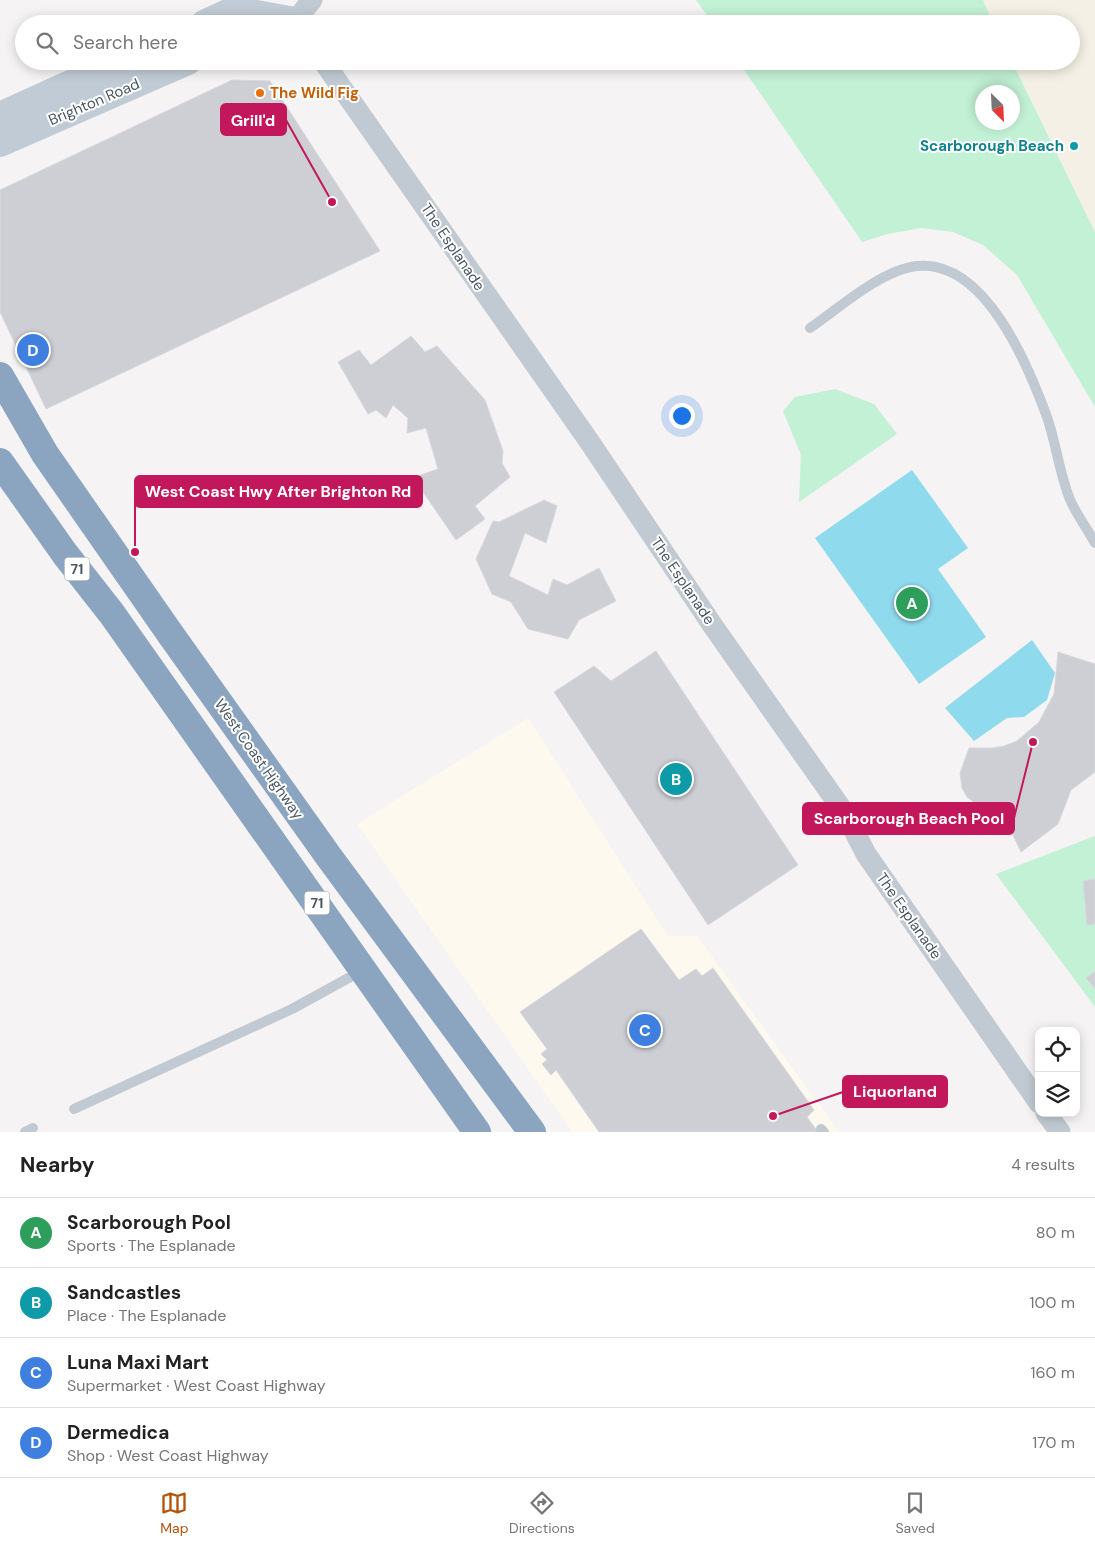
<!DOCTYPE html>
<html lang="en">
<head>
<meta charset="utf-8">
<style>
	:root { --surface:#fff; --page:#f6f6f6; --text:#222; --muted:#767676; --line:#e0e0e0; --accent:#b45309 }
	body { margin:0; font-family:"DM Sans",sans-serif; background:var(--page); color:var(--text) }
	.controls { position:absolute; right:15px; bottom:15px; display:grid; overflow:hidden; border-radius:10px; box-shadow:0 2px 12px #0003 }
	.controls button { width:45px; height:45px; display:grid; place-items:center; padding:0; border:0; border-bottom:1px solid var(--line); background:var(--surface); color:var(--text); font:25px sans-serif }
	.compass { position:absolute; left:975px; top:85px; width:45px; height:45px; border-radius:50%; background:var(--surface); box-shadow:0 2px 12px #0003; rotate:156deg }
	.you { position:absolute; left:681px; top:415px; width:18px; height:18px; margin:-12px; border:4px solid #fff; border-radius:50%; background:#1a73e8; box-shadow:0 0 0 8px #1a73e833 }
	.badge { display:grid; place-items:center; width:32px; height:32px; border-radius:50%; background:var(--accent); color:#fff; font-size:16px; font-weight:700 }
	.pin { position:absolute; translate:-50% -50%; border:2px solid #fff; box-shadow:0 1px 5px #0006 }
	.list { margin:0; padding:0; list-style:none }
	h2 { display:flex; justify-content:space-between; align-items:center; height:65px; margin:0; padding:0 20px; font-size:21px }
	h2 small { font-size:16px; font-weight:400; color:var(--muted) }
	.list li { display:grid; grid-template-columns:32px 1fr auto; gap:15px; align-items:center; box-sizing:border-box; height:70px; padding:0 20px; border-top:1px solid var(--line) }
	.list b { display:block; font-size:19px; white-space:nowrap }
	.list p { margin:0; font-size:16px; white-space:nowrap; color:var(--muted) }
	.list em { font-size:16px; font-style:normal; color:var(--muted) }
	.icon { flex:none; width:28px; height:28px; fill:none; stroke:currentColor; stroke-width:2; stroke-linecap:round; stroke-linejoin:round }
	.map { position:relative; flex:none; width:1095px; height:1132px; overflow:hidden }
	.search { position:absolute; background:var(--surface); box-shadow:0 2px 12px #0003; left:15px; right:15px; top:15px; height:55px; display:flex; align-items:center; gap:12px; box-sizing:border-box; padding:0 18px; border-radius:28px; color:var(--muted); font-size:19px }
	.sheet { height:345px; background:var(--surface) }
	nav { display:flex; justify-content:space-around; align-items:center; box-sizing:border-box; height:70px; border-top:1px solid var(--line); background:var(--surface); font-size:14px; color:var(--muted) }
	nav a { display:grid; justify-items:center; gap:2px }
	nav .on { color:var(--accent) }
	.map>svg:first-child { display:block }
	.commercial { fill:#fdf9ef }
	.green { fill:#c3f1d5; fill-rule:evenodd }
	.sand { fill:#f5f0e5 }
	.water { fill:#90daee }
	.building { fill:#cdcfd5; stroke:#d7d9de }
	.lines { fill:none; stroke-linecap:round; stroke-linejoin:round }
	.lane { stroke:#c1cad2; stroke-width:10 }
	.street { stroke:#c1cad2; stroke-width:21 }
	.secondary { stroke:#c1cbd6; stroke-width:28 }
	.highway { stroke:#8ba5c1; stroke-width:28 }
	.food-dot { fill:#e8710a; stroke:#fff; stroke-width:2 }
	.culture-dot { fill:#0f9aa8; stroke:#fff; stroke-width:2 }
	.labels { text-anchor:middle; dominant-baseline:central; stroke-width:4; stroke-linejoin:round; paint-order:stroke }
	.shield { fill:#fff; stroke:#808990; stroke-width:1 }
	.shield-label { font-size:14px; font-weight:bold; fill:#4a5661 }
	.food-label { font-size:15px; font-weight:bold; fill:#c56008; stroke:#fff; text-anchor:start }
	.street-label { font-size:15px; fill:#4a5661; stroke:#fff }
	.culture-label { font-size:15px; font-weight:bold; fill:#0d838f; stroke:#fff; text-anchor:end }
	.leader { fill:none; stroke:#c2185b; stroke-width:2 }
	.callout-dot { fill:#c2185b; stroke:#fff; stroke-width:2 }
	.callout { fill:#c2185b; stroke:#c2185b; stroke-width:2 }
	.callout-label { font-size:16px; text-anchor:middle; font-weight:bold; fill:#fff }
</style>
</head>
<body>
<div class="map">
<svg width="1095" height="1132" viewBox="0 0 1095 1132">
	<rect width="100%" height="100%" fill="#f5f3f3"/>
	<polygon class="commercial" points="528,718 668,936 697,936 839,1132 572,1132 357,824"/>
	<g class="green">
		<polygon points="696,0 983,0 994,24 713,24"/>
		<path d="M 738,61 L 1012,61 L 1095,232 L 1095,407 L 1017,275 L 983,245 L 953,232 L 922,228 L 887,234 L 862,242 ZM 982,92 L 1012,92 L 1012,122 L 982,122 Z"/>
		<polygon points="835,389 874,404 897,434 799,502 801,455 783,411 795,397"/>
		<polygon points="1095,836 1095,1007 996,874"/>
	</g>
	<polygon class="sand" points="983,0 1095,0 1095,232 1012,61 1071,61 1071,24 994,24"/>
	<g class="water">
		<polygon points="912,470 968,548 938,569 986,637 919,684 815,538"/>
		<polygon points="1032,640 1055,673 1047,700 1024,717 1007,718 974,741 945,708"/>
	</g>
	<g class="building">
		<polygon points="232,80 270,81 380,251 46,409 0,312 0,190"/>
		<polygon points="411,336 425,352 437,346 485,400 503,451 502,463 510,477 475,506 485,519 456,540 423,492 418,476 438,469 426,428 407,433 408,418 393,405 386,418 376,410 368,414 338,362 359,350 371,365"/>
		<polygon points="544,500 557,506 546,543 525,533 509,576 548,595 553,579 567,585 599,568 616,601 579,620 568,639 528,629 511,602 492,594 476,559 493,521 499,522"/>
		<polygon points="656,651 798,865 708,925 554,692 594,666 611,681"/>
		<polygon points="1058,652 1095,664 1095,772 1071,790 1058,824 1021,852 1011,831 998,818 987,812 967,797 962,788 960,773 969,748 993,748 1004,746 1017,741 1039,722 1054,694"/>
		<polygon points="1095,879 1095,924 1087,925 1083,881"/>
		<polygon points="641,929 679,980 696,969 702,976 713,968 814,1110 807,1117 818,1132 599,1132 556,1070 551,1075 542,1064 547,1060 541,1054 547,1049 520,1012"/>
		<polygon points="1095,971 1095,989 1086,978"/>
	</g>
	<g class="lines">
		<g class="lane">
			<path d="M 810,328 C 839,308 881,270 917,266 C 985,259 1028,365 1047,417 C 1056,443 1059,471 1069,497 C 1075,513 1087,528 1095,543"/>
			<polyline points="74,1109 292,1009 363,970"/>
			<polyline points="821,1129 824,1132"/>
			<polyline points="25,1132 33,1128"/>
		</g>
		<g class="street">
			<polyline points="297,24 295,21 312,0"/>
			<polyline points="323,61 591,444 713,626 846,815 866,854 1039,1103"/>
			<polyline points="1046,1113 1060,1132"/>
		</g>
		<g class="secondary">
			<polyline points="204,24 234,10 295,21"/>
			<polyline points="0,116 121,61"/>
			<polyline points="0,143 188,61"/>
		</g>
		<g class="highway">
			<polyline points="0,376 45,454 171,635 329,857 532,1132"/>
			<polyline points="0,462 65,554 112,614 477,1132"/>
		</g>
	</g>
	<circle class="food-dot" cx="260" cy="93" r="5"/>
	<circle class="culture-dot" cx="1074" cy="146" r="5"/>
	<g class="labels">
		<g class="shield">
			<rect x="64.5" y="557.5" width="25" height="23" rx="4"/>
			<rect x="304.5" y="891.5" width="25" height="23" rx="4"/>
		</g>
		<g class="shield-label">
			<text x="77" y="569">71</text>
			<text x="317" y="903">71</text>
		</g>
		<g class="food-label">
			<text x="270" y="93">The Wild Fig</text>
		</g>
		<g class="street-label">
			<text transform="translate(94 102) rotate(-23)">Brighton Road</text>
			<text transform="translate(453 247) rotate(56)">The Esplanade</text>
			<text transform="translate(683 581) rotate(56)">The Esplanade</text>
			<text transform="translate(259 759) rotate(55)">West Coast Highway</text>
			<text transform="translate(909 916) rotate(55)">The Esplanade</text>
		</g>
		<g class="culture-label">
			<text x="1064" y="146">Scarborough Beach</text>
		</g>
	</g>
	<path class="leader" d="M332 202L286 120M135 552L135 491M1033 742L1014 818M773 1116L843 1092"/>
	<g class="callout-dot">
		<circle cx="332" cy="202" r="5"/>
		<circle cx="135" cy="552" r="5"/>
		<circle cx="1033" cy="742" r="5"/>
		<circle cx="773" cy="1116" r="5"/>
	</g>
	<g class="callout">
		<rect x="221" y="104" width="65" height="31" rx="5"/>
		<rect x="135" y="476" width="287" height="31" rx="5"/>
		<rect x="803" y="803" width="211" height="31" rx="5"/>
		<rect x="843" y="1076" width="104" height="31" rx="5"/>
	</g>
	<g class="callout-label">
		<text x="253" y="126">Grill'd</text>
		<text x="278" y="497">West Coast Hwy After Brighton Rd</text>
		<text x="909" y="824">Scarborough Beach Pool</text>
		<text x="895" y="1097">Liquorland</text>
	</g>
</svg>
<div class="controls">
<button><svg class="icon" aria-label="locate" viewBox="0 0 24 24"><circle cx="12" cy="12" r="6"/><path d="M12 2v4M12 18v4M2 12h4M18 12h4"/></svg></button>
<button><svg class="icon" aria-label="layers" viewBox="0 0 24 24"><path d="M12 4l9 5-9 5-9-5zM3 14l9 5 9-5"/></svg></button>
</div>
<svg class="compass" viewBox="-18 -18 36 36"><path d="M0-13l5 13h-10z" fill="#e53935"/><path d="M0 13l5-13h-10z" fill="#767676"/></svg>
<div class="you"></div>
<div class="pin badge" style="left:912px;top:603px;background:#2e9e5b">A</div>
<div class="pin badge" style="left:676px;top:779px;background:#0f9aa8">B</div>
<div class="pin badge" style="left:645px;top:1030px;background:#3f7fe0">C</div>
<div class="pin badge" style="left:33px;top:350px;background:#3f7fe0">D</div>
<div class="search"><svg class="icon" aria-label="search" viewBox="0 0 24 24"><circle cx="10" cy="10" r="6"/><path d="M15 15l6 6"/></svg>Search here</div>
</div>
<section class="sheet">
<h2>Nearby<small>4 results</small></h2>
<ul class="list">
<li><span class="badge" style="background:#2e9e5b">A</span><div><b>Scarborough Pool</b><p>Sports · The Esplanade</p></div><em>80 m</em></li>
<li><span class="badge" style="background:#0f9aa8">B</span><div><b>Sandcastles</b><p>Place · The Esplanade</p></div><em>100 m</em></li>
<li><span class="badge" style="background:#3f7fe0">C</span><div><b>Luna Maxi Mart</b><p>Supermarket · West Coast Highway</p></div><em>160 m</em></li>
<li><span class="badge" style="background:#3f7fe0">D</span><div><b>Dermedica</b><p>Shop · West Coast Highway</p></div><em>170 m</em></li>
</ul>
</section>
<nav>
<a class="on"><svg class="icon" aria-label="map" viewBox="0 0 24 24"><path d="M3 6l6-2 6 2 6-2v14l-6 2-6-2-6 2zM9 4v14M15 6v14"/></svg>Map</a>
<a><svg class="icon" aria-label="directions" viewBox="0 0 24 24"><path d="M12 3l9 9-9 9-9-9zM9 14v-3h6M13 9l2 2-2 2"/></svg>Directions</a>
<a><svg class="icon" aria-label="saved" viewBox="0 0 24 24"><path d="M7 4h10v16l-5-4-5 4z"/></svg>Saved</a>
</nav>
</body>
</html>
